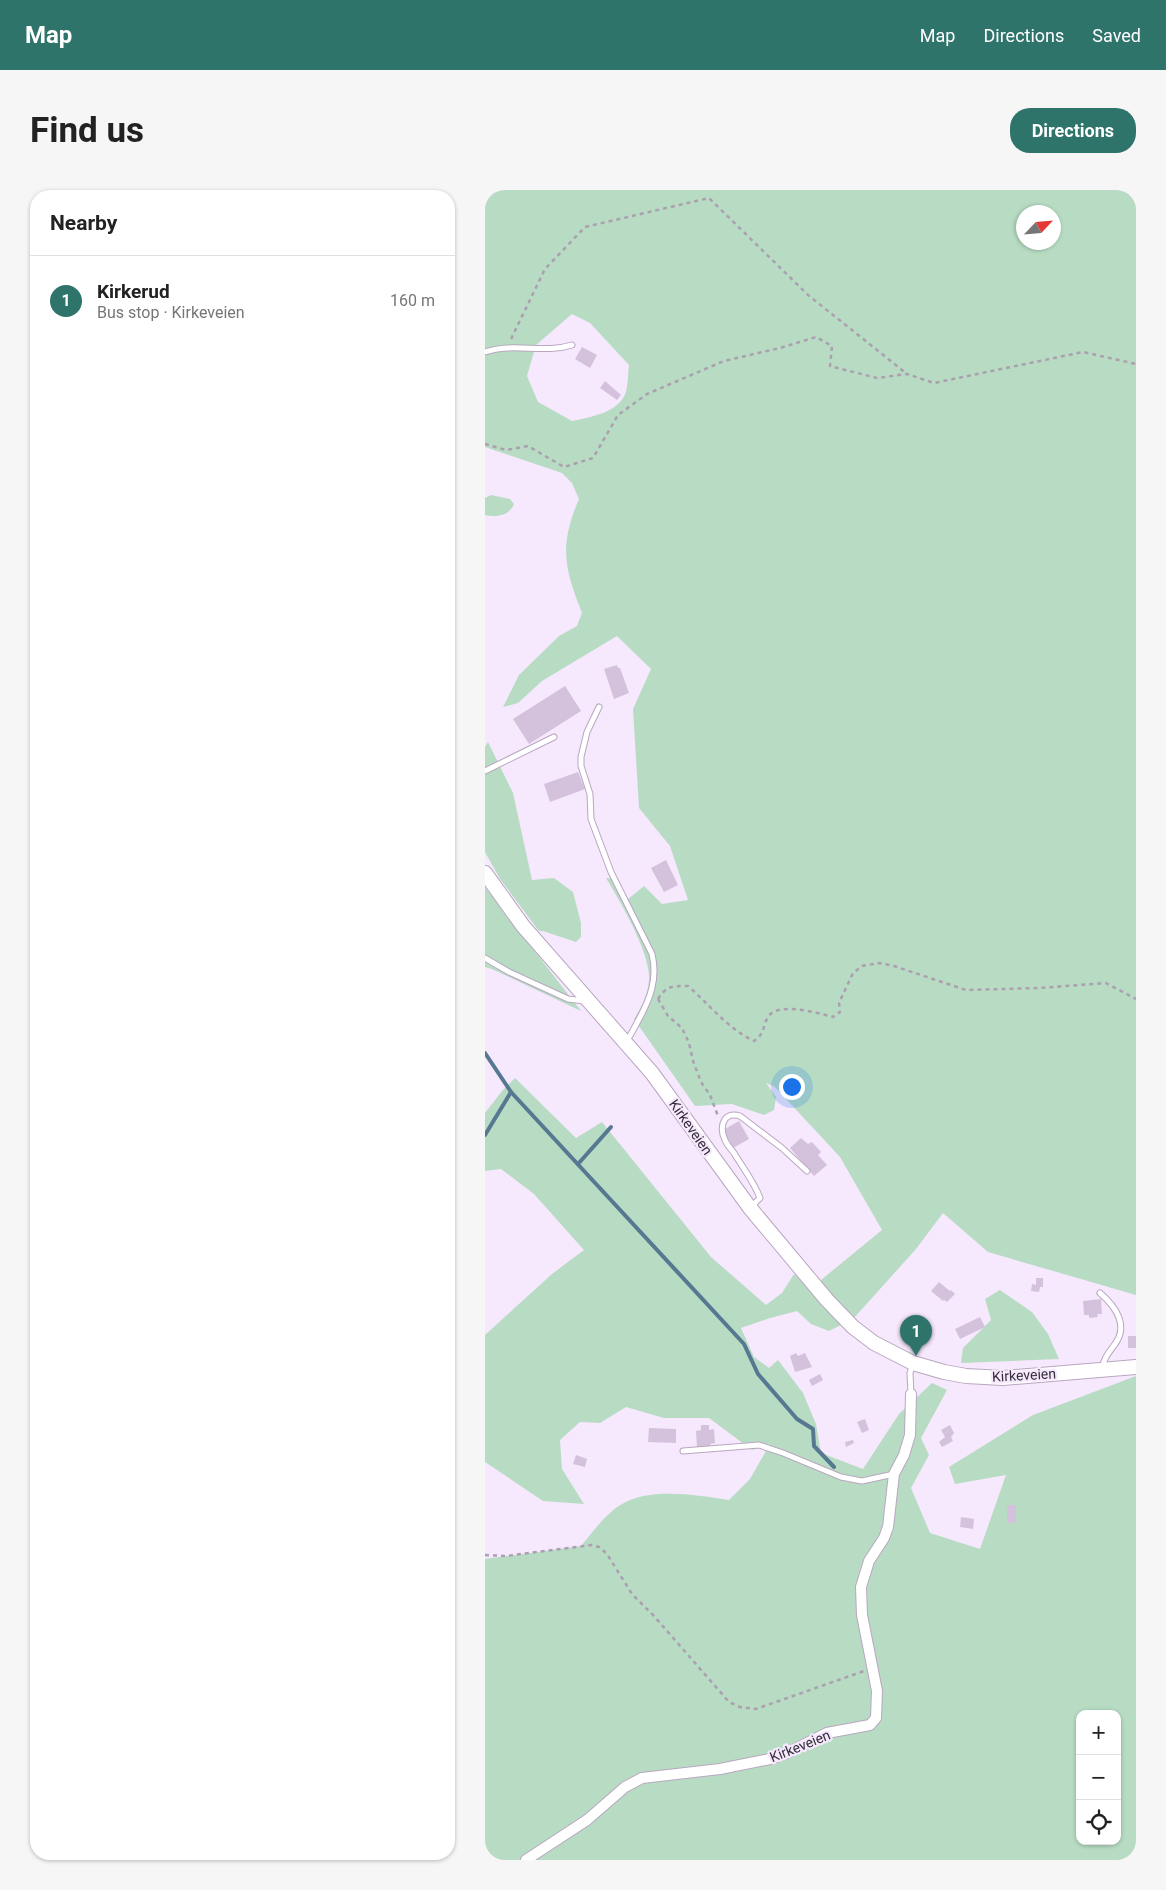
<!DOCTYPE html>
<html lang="en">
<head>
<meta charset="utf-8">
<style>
	:root { --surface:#fff; --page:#f6f6f6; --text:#222; --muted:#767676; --line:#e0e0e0; --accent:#2e746a }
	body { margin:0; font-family:Roboto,sans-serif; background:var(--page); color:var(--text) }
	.controls { position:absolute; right:15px; bottom:15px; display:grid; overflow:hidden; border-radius:10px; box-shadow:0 1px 4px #0004 }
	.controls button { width:45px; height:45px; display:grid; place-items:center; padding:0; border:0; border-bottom:1px solid var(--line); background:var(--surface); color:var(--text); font:25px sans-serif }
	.compass { position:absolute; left:531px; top:15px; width:45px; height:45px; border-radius:50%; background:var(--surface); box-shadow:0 1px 4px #0004; rotate:64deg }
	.you { position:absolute; left:306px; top:896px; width:18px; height:18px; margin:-12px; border:4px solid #fff; border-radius:50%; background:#1a73e8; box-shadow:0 0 0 8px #1a73e833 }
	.badge { display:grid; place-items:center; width:32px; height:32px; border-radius:50%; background:var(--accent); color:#fff; font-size:16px; font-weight:700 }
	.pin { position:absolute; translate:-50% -41px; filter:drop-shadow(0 1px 2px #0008) }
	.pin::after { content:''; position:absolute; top:26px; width:18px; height:15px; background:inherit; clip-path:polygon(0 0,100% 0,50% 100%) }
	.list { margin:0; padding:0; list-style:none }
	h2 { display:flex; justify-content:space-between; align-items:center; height:65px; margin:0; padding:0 20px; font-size:21px }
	h2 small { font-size:16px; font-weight:400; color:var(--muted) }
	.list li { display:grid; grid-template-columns:32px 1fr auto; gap:15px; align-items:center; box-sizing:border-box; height:90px; padding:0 20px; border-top:1px solid var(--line) }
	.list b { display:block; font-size:19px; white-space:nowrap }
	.list p { margin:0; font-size:16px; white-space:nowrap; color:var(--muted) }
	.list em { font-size:16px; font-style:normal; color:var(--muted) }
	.icon { flex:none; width:28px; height:28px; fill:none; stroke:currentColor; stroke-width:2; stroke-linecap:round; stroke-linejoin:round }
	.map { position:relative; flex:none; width:651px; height:1670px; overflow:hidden; border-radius:20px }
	header { display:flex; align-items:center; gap:30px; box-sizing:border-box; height:70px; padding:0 25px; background:var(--accent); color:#fff }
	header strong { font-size:24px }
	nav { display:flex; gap:28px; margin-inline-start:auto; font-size:18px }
	.intro { display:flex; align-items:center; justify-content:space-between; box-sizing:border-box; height:120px; padding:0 30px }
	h1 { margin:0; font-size:35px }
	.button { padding:12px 22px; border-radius:20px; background:var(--accent); color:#fff; font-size:18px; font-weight:700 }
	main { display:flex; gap:30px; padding:0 30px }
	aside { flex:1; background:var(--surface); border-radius:20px; box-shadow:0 1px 4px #0004 }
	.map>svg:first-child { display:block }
	.green { fill:#b7dcc3; fill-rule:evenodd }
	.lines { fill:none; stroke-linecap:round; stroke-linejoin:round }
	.stream { stroke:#577891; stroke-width:4 }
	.building { fill:#d4c2dc }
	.lane-casing { stroke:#b9a7c0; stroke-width:7 }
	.street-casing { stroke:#b9a7c0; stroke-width:12 }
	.secondary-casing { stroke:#b9a7c0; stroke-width:16 }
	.path { stroke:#ab9fb0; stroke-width:2.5; stroke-dasharray:4 4; stroke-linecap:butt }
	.lane { stroke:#fff; stroke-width:5 }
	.street { stroke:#fff; stroke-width:10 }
	.secondary { stroke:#fff; stroke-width:14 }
	.labels { text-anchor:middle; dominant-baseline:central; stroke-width:4.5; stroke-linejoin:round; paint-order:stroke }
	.street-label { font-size:14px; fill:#342d37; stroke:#f6e8fd }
</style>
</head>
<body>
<header>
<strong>Map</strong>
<nav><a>Map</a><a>Directions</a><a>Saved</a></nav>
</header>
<div class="intro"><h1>Find us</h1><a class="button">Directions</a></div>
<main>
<aside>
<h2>Nearby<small></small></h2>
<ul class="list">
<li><span class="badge">1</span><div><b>Kirkerud</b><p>Bus stop · Kirkeveien</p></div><em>160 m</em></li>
</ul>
</aside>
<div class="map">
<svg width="651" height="1670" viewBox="0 0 651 1670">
	<rect width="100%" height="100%" fill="#f6e8fd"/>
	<g class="green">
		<path d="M 0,0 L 651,0 L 651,1105 L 503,1062 L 458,1023 L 431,1059 L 368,1129 L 344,1141 L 326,1134 L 312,1121 L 285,1128 L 256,1138 L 269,1167 L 284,1178 L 293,1170 L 318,1203 L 331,1234 L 336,1263 L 378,1279 L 414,1224 L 447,1193 L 462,1200 L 436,1248 L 444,1265 L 426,1298 L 445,1343 L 495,1359 L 521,1285 L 470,1294 L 464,1277 L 548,1225 L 651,1186 L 651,1670 L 0,1670 L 0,1369 L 96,1356 C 108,1342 121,1323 137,1314 C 164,1297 213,1305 244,1310 L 265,1289 L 285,1254 L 267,1260 L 224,1228 L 179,1228 L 141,1217 L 115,1233 L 95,1232 L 75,1250 L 77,1279 L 99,1314 L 58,1311 L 0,1272 L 0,1145 L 67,1084 L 99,1060 L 49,1004 L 16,979 L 0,981 L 0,923 L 17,901 L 30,888 L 91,948 L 117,932 L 226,1067 L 281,1115 L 297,1103 L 309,1084 L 325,1099 L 397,1040 L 355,967 L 290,897 L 281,893 L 291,907 L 289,920 L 279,925 L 247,914 L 210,916 L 149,829 C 157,817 163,804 164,790 C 166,764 135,711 121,688 L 131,689 L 142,710 L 159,696 L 177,714 L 203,710 L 185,656 L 154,618 L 148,519 L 166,479 L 132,446 L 57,491 L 33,513 L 18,517 L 34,485 L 74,446 L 92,436 L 97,423 C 79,377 74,356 94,309 L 87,293 L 77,283 L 0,257 ZM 538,22 L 568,22 L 568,52 L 538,52 ZM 87,124 L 105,133 L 144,175 C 143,184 143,194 141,202 C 134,223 105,227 87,231 L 53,212 L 42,186 L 51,155 ZM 595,1524 L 632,1524 L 632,1651 L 595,1651 Z"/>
		<path d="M 6,305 L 25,309 L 29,314 C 25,325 11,328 0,325 L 0,308 Z"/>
		<polygon points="3,552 28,603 47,690 69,688 88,702 96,733 96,747 91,752 58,741 54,741 15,689 0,662 0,557"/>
		<polygon points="0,697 96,821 7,779 0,777"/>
		<polygon points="515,1100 547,1122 563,1144 574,1169 476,1173 478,1158 506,1130 500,1109"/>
	</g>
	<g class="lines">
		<g class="stream">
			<polyline points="0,863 26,902 259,1154 273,1184 312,1229 328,1239 329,1256 349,1277"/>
			<polyline points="0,945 26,902"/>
			<polyline points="93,974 126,937"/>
		</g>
	</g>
	<g class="building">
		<polygon points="97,157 112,165 105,178 90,169"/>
		<polygon points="120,191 136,205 132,210 115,198"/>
		<polygon points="132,475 133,478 135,478 144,503 129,509 119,479"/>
		<polygon points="80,496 96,521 44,554 28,529"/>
		<polygon points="93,582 100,599 65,612 59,594"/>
		<polygon points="181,670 193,695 179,702 166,678"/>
		<polygon points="254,931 264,949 248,958 238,940"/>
		<polygon points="316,948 323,954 327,952 336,962 333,965 342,975 329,986 305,958"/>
		<polygon points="551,1088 558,1088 558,1097 555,1097 554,1102 546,1101 547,1094 551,1095"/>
		<polygon points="454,1092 465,1101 466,1100 470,1104 462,1112 459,1110 458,1111 446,1101"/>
		<polygon points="616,1109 617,1124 612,1124 613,1127 604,1128 604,1125 599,1125 598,1111"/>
		<polygon points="495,1127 500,1137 475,1149 470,1139"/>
		<rect x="643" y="1146" width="8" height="12"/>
		<polygon points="311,1163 313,1166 320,1163 327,1177 310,1182 305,1166"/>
		<polygon points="335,1184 338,1190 327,1196 324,1190"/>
		<polygon points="380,1229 384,1240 377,1243 372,1232"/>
		<polygon points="216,1235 224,1235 224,1240 229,1239 230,1253 225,1254 226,1257 212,1258 211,1241 216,1240"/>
		<polygon points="465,1235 469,1243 466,1247 468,1251 457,1257 454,1252 460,1247 456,1240"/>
		<polygon points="164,1238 191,1239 191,1253 163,1252"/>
		<polygon points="368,1250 369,1253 361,1257 360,1252"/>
		<polygon points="91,1265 102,1269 100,1277 88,1274"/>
		<rect x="522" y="1315" width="9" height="18"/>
		<polygon points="476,1327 489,1329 488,1339 475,1337"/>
	</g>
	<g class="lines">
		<g class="lane-casing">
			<g id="lane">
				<path d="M 0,162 C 29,152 58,164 87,155"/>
				<path d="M 114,517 L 102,542 L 96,567 L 96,576 L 105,604 L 106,629 L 126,682 L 167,764 C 173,789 165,809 153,831 C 149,838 146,846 141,851"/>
				<polyline points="0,581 69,547"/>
				<polyline points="0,768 24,782 83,809 99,811"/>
				<path d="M 265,1018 L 275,1008 C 269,992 258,978 249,963 C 246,959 242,955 240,950 C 234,937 238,921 255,926 L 297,958 L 322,981"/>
				<path d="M 615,1103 C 630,1116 644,1135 630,1154 C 623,1164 620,1166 617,1178"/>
				<polyline points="426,1204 425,1183 428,1174"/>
				<polyline points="198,1261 274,1255 298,1263 356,1287 377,1291 409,1284"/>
			</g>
		</g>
		<g class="street-casing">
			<polyline id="street" points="41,1670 102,1630 140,1597 157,1588 235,1579 285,1569 302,1563 342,1543 385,1535 391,1528 392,1501 377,1425 376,1397 384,1371 399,1348 403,1337 409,1284 419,1265 425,1245 426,1204"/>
		</g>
		<g class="secondary-casing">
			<polyline id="secondary" points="0,683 38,736 167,883 265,1018 342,1110 368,1137 389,1153 428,1173 459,1182 481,1186 518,1188 651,1177"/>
		</g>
		<g class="path">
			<polyline points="26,149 60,79 100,37 224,8 323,105 422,184"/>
			<polyline points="0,254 21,260 43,256 79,277 108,268 133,225 162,204 239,171 295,158 331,147 347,156 345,176 392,188 422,184 449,193 598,162 651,174"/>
			<path d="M 173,809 C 182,795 188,796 203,796 C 225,815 242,838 269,851 C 280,844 277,837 283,827 C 293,811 332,823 348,827 L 355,822 L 354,813 L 368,783 L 377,776 L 394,773 L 409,776 L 481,800 L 554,798 L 621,793 L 651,809"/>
			<polyline points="173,809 183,826 197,838 204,853 208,871 216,892 225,905 233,926"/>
			<polyline points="0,1365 21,1366 107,1355 114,1357 122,1364 147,1404 169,1426 244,1512 255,1517 271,1519 379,1481"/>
		</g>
		<use href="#lane" class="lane"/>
		<use href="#street" class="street"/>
		<use href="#secondary" class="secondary"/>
	</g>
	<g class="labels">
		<g class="street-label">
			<text transform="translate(206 937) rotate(55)">Kirkeveien</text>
			<text transform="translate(539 1185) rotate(-3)">Kirkeveien</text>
			<text transform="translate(315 1556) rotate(-22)">Kirkeveien</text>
		</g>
	</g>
</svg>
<div class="controls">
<button>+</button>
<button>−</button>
<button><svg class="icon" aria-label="locate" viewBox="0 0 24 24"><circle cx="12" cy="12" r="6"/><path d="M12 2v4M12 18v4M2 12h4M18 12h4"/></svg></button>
</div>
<svg class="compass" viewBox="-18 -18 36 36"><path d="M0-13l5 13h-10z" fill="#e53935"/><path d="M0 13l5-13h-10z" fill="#767676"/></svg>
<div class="you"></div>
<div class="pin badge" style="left:431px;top:1166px">1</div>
</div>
</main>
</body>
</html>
